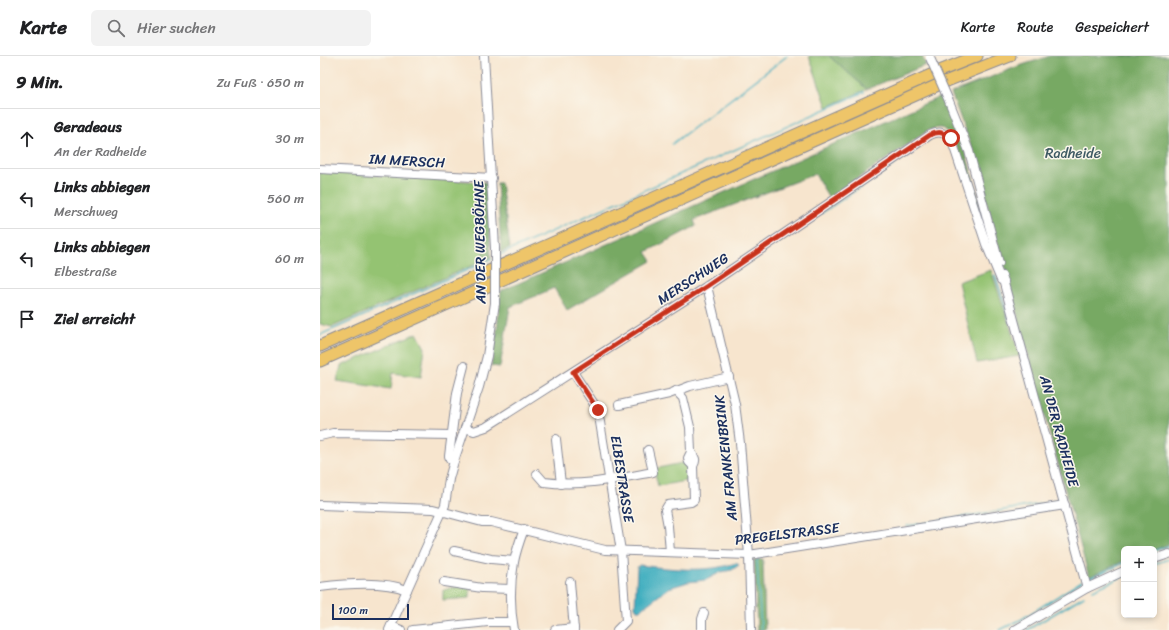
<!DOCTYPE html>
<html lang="de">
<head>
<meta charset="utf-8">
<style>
	:root { --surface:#fff; --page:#f2f2f2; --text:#202124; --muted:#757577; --line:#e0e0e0 }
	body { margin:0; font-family:Sriracha,sans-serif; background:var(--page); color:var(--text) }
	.controls { position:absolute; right:12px; bottom:12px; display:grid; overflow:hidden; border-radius:6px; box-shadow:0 2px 6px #0003 }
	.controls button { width:36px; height:36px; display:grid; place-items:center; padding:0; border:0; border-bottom:1px solid var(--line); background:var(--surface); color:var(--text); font:20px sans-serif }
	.scale { position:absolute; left:12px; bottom:10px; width:77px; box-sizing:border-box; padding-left:4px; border:2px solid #1b2f5e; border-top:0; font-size:11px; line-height:14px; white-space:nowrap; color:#1b2f5e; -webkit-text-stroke:3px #fbf7ec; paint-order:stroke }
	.stop { position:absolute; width:12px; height:12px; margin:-9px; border:3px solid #c8321e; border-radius:50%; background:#fff }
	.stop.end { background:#c8321e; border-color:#fff; box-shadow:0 1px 4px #0008 }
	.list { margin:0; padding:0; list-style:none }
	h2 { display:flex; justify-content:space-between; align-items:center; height:52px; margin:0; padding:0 16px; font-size:17px }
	h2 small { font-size:13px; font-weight:400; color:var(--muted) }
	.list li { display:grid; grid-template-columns:26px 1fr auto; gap:12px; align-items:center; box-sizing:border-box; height:60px; padding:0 16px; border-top:1px solid var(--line) }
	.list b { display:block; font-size:15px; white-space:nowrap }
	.list p { margin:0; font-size:13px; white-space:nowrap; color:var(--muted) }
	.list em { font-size:13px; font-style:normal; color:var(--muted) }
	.icon { flex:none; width:22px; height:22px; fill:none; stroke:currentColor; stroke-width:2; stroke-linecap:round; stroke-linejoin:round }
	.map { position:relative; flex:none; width:849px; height:574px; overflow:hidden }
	header { display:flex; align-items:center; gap:24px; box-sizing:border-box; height:56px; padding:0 20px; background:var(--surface); border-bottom:1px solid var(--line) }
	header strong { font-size:19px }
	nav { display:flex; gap:22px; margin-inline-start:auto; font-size:14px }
	.search { width:280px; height:36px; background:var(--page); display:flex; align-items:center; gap:10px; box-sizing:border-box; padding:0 14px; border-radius:6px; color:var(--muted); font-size:15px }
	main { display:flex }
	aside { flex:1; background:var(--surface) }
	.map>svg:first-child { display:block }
	.green { fill:#94c372; stroke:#587968 }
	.forest { fill:#77a964; stroke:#496c61 }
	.water { fill:#41aebf; stroke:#2e6e8e }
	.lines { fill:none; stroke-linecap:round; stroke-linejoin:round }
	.stream { stroke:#41aebf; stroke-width:1.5 }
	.minor-casing { stroke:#898a96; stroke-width:10 }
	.highway-casing { stroke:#898a96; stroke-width:13 }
	.minor { stroke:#fff; stroke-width:8 }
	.highway { stroke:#eec569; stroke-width:11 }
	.minor-bridge-casing { stroke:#898a96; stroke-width:10; stroke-linecap:butt }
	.minor-bridge { stroke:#fff; stroke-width:8 }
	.route { stroke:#c8321e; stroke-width:5 }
	.labels { text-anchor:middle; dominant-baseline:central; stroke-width:3; stroke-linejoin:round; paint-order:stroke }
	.park-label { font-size:14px; fill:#3f5b64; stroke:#fbf7ec }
	.street-label { font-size:14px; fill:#1b2f5e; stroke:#fbf7ec }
</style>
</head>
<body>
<header>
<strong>Karte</strong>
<div class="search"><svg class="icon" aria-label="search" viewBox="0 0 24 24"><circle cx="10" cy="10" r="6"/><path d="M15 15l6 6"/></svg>Hier suchen</div>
<nav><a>Karte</a><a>Route</a><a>Gespeichert</a></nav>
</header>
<main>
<aside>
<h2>9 Min.<small>Zu Fuß · 650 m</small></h2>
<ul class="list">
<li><svg class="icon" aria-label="ahead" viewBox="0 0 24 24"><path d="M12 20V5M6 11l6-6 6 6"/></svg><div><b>Geradeaus</b><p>An der Radheide</p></div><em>30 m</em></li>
<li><svg class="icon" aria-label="left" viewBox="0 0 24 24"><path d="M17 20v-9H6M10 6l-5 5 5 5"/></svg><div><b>Links abbiegen</b><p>Merschweg</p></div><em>560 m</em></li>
<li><svg class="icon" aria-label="left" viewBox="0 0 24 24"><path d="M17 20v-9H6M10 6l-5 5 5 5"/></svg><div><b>Links abbiegen</b><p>Elbestraße</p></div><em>60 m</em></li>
<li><svg class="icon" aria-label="arrive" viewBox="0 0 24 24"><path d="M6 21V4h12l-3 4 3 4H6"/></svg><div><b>Ziel erreicht</b></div></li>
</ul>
</aside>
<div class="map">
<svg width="849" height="574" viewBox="0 0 849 574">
	<rect width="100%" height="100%" fill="#fbf7ec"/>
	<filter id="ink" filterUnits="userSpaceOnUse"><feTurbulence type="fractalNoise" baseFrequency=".025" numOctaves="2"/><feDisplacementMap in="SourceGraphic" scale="8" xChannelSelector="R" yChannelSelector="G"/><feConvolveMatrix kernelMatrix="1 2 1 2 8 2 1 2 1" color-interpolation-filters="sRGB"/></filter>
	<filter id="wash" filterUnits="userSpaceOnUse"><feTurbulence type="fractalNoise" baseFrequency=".012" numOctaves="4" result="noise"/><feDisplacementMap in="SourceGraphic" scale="16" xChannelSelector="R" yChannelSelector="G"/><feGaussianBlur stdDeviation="0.9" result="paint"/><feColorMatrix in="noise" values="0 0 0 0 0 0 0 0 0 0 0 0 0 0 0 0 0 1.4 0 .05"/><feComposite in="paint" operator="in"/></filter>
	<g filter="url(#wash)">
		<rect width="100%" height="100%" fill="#f7e5ce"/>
		<g class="green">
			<polygon points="489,0 509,0 547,33 507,51"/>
			<polygon points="0,116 163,126 163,205 12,271 0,268"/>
			<polygon points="671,214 700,300 657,307 638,226"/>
			<polygon points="97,277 105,292 101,321 73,317 71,333 17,325 21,310"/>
			<polygon points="366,406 370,412 371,424 338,430 334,413"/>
			<polygon points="139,530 150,532 150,542 123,544 123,534"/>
		</g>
		<g class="forest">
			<polygon points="509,0 602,0 606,9 547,33"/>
			<polygon points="730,0 849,0 849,488 834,494 804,493 804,505 769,521 652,93 631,37 696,11"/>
			<path d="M 622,40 L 645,94 L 668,176 L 665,177 L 633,80 C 624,72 621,70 609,74 L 509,142 L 495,118 L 374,164 L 376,170 L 326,196 L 332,205 L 247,254 L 234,232 L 190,251 L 180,311 L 171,310 L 177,274 L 181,235 Z"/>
			<polygon points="163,126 168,127 171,202 163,205"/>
			<polygon points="177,127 181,127 190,192 181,196"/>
			<polygon points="443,503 445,574 437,574 434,504"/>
		</g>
		<path class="water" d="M 416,507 L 419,509 L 412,514 L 401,516 L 386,524 L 368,526 L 349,532 L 320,554 L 317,554 L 315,551 L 317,512 L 319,509 C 351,513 385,517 416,507 Z"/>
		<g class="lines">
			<g class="stream">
				<polyline points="352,88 467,0"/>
				<polyline points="502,157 575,108"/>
				<polyline points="177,200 544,36"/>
				<polyline points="675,219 691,267"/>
				<polyline points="0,279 172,203"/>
				<polyline points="587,470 734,446 738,444 739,441"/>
				<polyline points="834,495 849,490"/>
				<polyline points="439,501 437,505 441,574"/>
				<polyline points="834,508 849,503"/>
				<polyline points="770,522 804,507"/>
				<polyline points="773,534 804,520"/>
				<polyline points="680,574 702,563 762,525"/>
				<polyline points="707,574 764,540"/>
			</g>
		</g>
	</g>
	<g filter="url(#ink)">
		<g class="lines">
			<g class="minor-casing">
				<g id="minor">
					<polyline points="164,0 175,192"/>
					<polyline points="629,45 649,95 679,207"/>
					<polyline points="0,113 172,122"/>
					<polyline points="682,220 767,532"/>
					<polyline points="387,230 415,348 420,387 429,499 431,574"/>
					<polyline points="253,316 278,354 301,495 306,565 297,574"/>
					<polyline points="356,335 363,342 370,371 371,396 368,402 369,406 373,410"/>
					<polyline points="299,349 349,338 370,330 409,321"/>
					<path d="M 145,372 L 154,375 L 166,371 L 387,230 L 610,79 C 619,75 623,76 631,82 L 666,188 L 681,224 L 684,225"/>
					<polyline points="0,380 13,377 132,379"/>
					<polyline points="236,383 241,428"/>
					<polyline points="134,405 130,403 129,400 137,337 144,310"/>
					<path d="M 217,418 L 224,426 C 262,431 296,423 333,416 L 328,394"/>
					<polyline points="0,449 113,453 162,466 171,466 285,494 429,499 745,449"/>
					<polyline points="134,495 171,503 194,505"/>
					<path d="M 350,496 L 348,470 L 345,454 L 348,449 L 371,446 L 374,444 L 373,410 C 377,404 375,402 371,396"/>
					<polyline points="834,503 849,498"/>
					<polyline points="124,526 162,532 191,533"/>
					<polyline points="250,526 254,574"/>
					<path d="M 0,531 C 24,528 65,525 87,534"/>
					<polyline points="71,570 81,574"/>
					<polyline points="69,574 125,449 129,423 134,405 159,331 167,300 175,247"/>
					<polyline points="93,574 168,566 192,566"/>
					<path d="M 194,574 C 190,552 190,528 194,506 C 196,495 200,484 204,473"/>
					<polyline points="235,574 254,572"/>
					<polyline points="382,574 382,563 384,557"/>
					<polyline points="695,574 767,532 804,515"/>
				</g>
			</g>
			<g class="highway-casing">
				<g id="highway">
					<polyline points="0,290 622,14 657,0"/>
					<polyline points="0,305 627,25 690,0"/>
				</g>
			</g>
			<use href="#minor" class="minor"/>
			<use href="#highway" class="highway"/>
			<g class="minor-bridge-casing">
				<g id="minor-bridge">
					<polyline points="610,2 629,45"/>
					<polyline points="175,247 175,192"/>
				</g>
			</g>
			<use href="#minor-bridge" class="minor-bridge"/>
		</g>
	</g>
	<g class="lines" filter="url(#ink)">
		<path class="route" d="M 278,354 L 253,316 L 387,230 L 610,79 C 619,75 623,76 631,82"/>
	</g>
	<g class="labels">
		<g class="park-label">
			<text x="753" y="97">Radheide</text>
		</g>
		<g class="street-label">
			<text transform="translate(87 105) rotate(3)">IM MERSCH</text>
			<text transform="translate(160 186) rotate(-91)">AN DER WEGBÖHNE</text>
			<text transform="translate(373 223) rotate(-33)">MERSCHWEG</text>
			<text transform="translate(739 375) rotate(75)">AN DER RADHEIDE</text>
			<text transform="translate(406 402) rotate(-96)">AM FRANKENBRINK</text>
			<text transform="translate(302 423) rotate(81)">ELBESTRASSE</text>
			<text transform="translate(467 478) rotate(-7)">PREGELSTRASSE</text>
		</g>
	</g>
</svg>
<div class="controls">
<button>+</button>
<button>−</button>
</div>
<div class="scale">100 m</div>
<div class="stop" style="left:631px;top:82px"></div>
<div class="stop end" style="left:278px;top:354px"></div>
</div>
</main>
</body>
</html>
